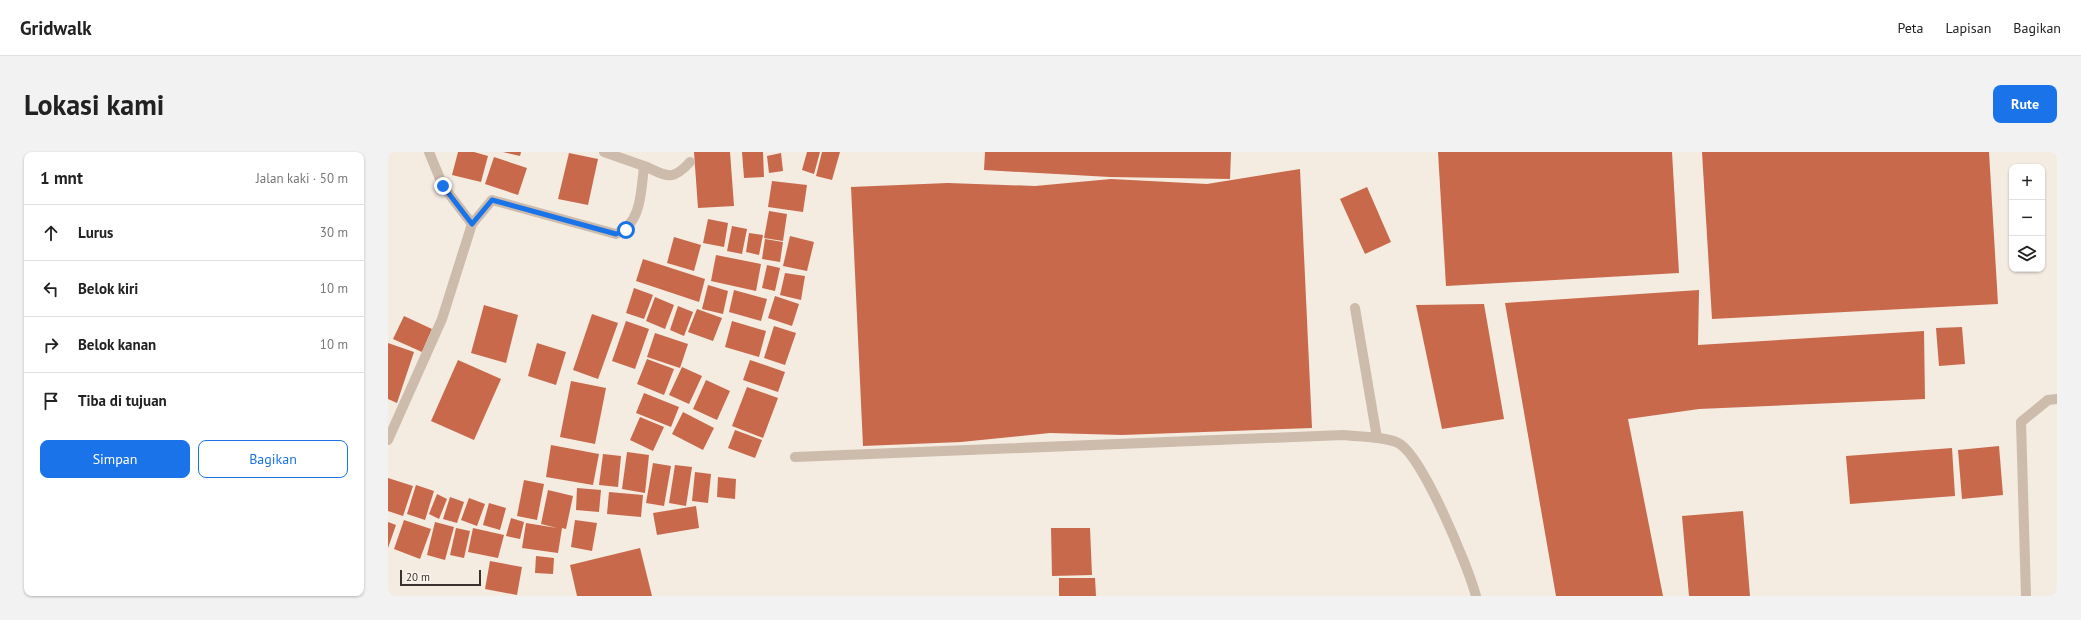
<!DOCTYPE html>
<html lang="id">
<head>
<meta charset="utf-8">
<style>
	:root { --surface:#fff; --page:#f2f2f2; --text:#222; --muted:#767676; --line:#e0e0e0; --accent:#1a73e8 }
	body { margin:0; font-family:"PT Sans",sans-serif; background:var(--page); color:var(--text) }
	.controls { position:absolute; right:12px; top:12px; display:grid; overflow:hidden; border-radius:8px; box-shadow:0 1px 3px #0004 }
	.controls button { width:36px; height:36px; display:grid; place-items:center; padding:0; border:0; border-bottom:1px solid var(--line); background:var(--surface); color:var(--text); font:20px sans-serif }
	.scale { position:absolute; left:12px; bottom:10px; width:81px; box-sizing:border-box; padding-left:4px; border:2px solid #3b302b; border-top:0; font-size:11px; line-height:14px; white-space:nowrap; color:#3b302b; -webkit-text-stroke:3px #fbf5ee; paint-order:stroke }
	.stop { position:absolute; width:12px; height:12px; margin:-9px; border:3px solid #1a73e8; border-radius:50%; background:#fff }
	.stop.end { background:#1a73e8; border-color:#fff; box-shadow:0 1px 4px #0008 }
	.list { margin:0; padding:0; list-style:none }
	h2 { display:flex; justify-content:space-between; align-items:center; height:52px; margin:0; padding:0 16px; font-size:17px }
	h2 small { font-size:13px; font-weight:400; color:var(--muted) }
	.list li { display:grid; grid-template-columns:26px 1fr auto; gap:12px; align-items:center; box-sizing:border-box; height:56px; padding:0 16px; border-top:1px solid var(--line) }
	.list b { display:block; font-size:15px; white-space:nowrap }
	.list em { font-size:13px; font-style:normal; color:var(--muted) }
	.actions { display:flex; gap:8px; padding:12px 16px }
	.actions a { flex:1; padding:9px 0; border:1px solid var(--accent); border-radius:8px; text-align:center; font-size:14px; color:var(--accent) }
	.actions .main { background:var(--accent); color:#fff }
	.icon { flex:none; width:22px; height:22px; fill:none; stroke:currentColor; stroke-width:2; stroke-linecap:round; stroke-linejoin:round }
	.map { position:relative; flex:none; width:1669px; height:444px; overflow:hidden; border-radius:8px }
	header { display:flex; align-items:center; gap:24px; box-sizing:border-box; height:56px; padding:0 20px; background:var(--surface); border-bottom:1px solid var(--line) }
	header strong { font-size:19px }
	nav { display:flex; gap:22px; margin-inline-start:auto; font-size:14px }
	.intro { display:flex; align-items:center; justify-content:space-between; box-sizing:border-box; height:96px; padding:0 24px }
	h1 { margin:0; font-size:28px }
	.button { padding:10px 18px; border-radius:8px; background:var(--accent); color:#fff; font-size:14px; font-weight:700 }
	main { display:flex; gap:24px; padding:0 24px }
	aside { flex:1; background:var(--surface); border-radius:8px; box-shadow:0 1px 3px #0004 }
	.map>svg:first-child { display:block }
	.building { fill:#c8694b }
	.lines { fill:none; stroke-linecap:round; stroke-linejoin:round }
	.service { stroke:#cdbbac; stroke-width:10 }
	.minor { stroke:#cdbbac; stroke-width:10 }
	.route { stroke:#1a73e8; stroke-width:5 }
</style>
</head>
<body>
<header>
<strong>Gridwalk</strong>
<nav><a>Peta</a><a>Lapisan</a><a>Bagikan</a></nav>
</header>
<div class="intro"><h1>Lokasi kami</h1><a class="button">Rute</a></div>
<main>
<aside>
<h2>1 mnt<small>Jalan kaki · 50 m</small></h2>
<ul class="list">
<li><svg class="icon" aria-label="ahead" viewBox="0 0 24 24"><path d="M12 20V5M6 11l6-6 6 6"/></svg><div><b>Lurus</b></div><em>30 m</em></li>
<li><svg class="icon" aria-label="left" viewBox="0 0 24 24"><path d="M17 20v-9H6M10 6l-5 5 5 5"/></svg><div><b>Belok kiri</b></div><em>10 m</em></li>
<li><svg class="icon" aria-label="right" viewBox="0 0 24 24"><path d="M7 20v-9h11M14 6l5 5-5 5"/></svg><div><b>Belok kanan</b></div><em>10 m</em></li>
<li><svg class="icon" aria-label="arrive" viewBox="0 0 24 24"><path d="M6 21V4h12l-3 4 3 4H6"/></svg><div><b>Tiba di tujuan</b></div></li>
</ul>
<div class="actions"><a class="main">Simpan</a><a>Bagikan</a></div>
</aside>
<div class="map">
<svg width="1669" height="444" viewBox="0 0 1669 444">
	<rect width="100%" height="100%" fill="#f4ebe1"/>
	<g class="building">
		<polygon points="70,0 86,0 100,4 93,30 64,23"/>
		<polygon points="115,0 133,0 132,4"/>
		<polygon points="306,0 342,0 346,54 310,56"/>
		<polygon points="354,0 375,0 376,25 356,26"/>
		<polygon points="419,0 432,0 426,22 414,18"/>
		<polygon points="434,0 452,0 444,28 428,24"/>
		<polygon points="597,0 843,0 842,27 722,25 596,18"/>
		<polygon points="1050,0 1284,0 1291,121 1058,134"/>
		<polygon points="1314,0 1601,0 1610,152 1324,167"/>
		<polygon points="181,1 210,7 200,53 170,47"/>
		<polygon points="393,1 395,19 381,21 379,4"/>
		<polygon points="106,5 139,16 130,43 97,32"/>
		<polygon points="912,17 924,276 734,283 662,281 573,290 475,294 463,35 560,31 647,34 723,27 819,32"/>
		<polygon points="384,29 419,33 415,60 380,55"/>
		<polygon points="979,35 1003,90 977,102 952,47"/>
		<polygon points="381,59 399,62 395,89 376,86"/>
		<polygon points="320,67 340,71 336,95 315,91"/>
		<polygon points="344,74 359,77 354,102 339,99"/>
		<polygon points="361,81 375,83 371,103 358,100"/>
		<polygon points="402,84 426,90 419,119 395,114"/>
		<polygon points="286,85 313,93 306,119 279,111"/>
		<polygon points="377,87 395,90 392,110 374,107"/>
		<polygon points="328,103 373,112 368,139 323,129"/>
		<polygon points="255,107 317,127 311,150 248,129"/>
		<polygon points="379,113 392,116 387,139 374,136"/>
		<polygon points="397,121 417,124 413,148 392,143"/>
		<polygon points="320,133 340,139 335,162 314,157"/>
		<polygon points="246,136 265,143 256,167 238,161"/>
		<polygon points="346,138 379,147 373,169 341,160"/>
		<polygon points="1311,138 1310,193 1536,179 1537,247 1311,257 1240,267 1275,444 1168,444 1117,151"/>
		<polygon points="387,144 411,152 404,174 380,166"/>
		<polygon points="267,145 286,153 277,177 258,169"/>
		<polygon points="1096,152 1116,267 1054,277 1028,153"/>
		<polygon points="96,153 130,163 118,211 83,201"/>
		<polygon points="290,154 305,160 296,184 282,178"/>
		<polygon points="309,157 334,166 325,189 300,180"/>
		<polygon points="204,162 230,171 210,227 185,218"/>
		<polygon points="16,164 44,177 34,200 5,187"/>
		<polygon points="238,169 261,177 247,217 224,209"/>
		<polygon points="344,169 378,179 371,205 337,195"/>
		<polygon points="386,174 408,181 397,213 376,206"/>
		<polygon points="1574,175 1577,212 1551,214 1548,176"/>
		<polygon points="267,181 300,192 292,216 259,205"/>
		<polygon points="0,191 26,200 9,251 0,247"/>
		<polygon points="149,191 178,200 168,233 140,224"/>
		<polygon points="259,207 286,217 276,243 249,232"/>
		<polygon points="70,208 113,227 86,288 43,269"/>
		<polygon points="362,208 397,220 390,240 355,228"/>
		<polygon points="294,215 314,224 301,252 281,243"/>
		<polygon points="318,228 342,239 329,268 305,257"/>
		<polygon points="183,229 218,236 207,292 172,285"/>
		<polygon points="359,235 390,246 375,286 344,274"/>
		<polygon points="256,241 291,255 283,275 248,261"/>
		<polygon points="295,260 326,276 315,298 284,282"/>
		<polygon points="252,265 276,275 265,299 242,288"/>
		<polygon points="347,278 374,288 367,306 340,296"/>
		<polygon points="163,293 211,302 205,333 158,325"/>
		<polygon points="1611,294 1615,343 1574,347 1570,298"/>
		<polygon points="1564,296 1567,344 1462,352 1458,304"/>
		<polygon points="239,300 261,303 257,341 234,337"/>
		<polygon points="215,302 233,304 230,335 211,333"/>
		<polygon points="265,311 283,314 276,354 258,351"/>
		<polygon points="287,313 304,315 298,354 281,351"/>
		<polygon points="307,320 323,322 320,351 304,349"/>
		<polygon points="330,325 348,327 347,347 329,345"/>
		<polygon points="0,326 25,334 15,364 0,359"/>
		<polygon points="136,328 156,332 149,368 129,364"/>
		<polygon points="28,333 46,339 37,368 19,362"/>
		<polygon points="189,336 213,338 211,360 188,358"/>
		<polygon points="160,338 185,344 178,377 174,376 170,401 134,396 138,371 169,376 153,372"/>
		<polygon points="221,340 255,343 253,365 219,362"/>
		<polygon points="49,342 59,347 51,367 41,362"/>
		<polygon points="62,345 76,350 69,371 55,367"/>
		<polygon points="81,346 97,352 89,374 73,368"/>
		<polygon points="101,351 118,356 112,378 95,373"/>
		<polygon points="308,354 311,376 269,383 265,361"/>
		<polygon points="1355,359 1362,444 1301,444 1294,364"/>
		<polygon points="123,366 136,370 132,387 118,384"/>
		<polygon points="16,368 43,377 32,407 6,397"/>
		<polygon points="187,368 209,371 204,399 183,395"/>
		<polygon points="0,370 8,373 0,396"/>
		<polygon points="47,370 66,375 57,408 39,403"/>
		<polygon points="68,376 82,379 76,406 62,403"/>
		<polygon points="85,376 116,383 110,406 80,400"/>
		<polygon points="663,376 702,376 704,423 664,424"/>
		<polygon points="252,396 264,444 189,444 182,413"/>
		<polygon points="148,404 166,406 165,422 147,421"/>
		<polygon points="102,409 134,415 129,443 97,437"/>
		<polygon points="671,426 707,426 708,444 671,444"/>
	</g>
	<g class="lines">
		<g class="service">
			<polyline points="967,156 989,286"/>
			<path d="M 407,305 L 955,283 C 970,285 999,284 1012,292 C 1036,308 1080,414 1088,444"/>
		</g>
		<g class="minor">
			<polyline points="41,0 55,34 84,72"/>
			<polyline points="216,0 256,14"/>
			<path d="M 0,288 L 54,167 L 84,72 L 104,48 L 228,82 C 254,72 253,38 256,14 C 278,23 283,31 302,10"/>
			<polyline points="1638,444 1633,270 1660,248 1669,247"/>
		</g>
	</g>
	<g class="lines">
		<polyline class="route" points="55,34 84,72 104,48 228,82 238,78"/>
	</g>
</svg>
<div class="controls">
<button>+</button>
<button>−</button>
<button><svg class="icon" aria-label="layers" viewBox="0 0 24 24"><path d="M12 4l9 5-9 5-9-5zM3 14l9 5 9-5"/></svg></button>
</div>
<div class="scale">20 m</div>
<div class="stop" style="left:238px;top:78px"></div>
<div class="stop end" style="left:55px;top:34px"></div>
</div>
</main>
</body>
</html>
